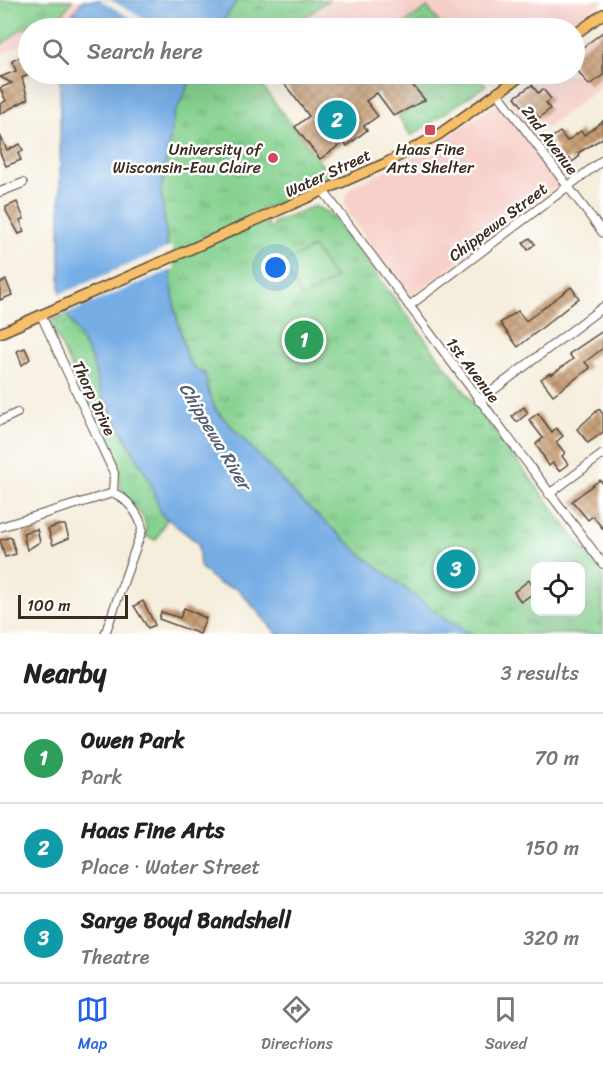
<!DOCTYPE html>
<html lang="en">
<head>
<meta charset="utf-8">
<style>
	:root { --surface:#fff; --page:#f6f6f6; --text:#222; --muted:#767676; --line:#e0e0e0; --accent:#2563eb }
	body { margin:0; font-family:Sriracha,sans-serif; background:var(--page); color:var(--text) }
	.controls { position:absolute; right:18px; bottom:18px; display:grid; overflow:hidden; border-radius:12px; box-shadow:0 6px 24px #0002 }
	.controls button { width:54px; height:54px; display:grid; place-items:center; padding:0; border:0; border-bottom:2px solid var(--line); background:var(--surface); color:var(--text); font:30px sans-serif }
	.scale { position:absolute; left:18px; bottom:15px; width:110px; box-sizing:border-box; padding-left:6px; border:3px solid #3b2a1e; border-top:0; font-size:16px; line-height:21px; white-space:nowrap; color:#3b2a1e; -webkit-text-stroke:4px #fff; paint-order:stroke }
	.you { position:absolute; left:276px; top:268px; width:21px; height:21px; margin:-15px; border:4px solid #fff; border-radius:50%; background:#1a73e8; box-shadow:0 0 0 9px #1a73e833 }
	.badge { display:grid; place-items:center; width:39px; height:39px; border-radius:50%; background:var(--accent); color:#fff; font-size:20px; font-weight:700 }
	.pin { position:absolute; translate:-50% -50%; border:3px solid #fff; box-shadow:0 2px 6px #0006 }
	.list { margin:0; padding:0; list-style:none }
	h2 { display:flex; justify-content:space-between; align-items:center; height:78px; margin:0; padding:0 24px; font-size:26px }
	h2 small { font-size:20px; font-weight:400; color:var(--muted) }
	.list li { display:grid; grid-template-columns:39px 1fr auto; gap:18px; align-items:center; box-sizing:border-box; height:90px; padding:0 24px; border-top:2px solid var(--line) }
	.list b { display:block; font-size:22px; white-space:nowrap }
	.list p { margin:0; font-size:20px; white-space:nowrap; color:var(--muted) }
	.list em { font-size:20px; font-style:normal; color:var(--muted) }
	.icon { flex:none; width:33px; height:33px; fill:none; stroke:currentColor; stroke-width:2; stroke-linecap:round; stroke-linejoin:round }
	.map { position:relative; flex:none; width:603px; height:634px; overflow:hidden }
	.search { position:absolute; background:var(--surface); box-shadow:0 6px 24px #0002; left:18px; right:18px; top:18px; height:66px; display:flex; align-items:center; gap:15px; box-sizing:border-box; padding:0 21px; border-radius:33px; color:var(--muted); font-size:22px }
	.sheet { height:348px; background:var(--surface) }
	nav { display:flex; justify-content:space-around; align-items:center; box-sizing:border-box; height:84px; border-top:2px solid var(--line); background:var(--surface); font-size:16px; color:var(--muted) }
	nav a { display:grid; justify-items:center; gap:3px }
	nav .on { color:var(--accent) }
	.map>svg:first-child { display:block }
	.built { fill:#f7d0ca }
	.grass { fill:url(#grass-tufts); stroke:#607e56; stroke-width:1.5; fill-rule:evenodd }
	.pitch { fill:#85d18f; stroke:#607e56; stroke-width:1.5 }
	.water { fill:#76ade5; stroke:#586c82; stroke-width:1.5 }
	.pier { fill:#f5eedd }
	.building { fill:url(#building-cross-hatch) }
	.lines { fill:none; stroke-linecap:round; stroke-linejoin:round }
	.minor-casing { stroke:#57473b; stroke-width:10 }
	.major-casing { stroke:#57473b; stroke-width:12 }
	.minor { stroke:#fff; stroke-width:8 }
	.major { stroke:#f6c06b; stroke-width:9 }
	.poi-dot { fill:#d1495b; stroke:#fff; stroke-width:2 }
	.labels { text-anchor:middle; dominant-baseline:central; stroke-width:5; stroke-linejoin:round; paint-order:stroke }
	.street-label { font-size:16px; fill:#3b2a1e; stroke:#fff }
	.poi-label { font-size:16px; fill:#3b2a1e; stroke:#fff; text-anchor:end }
	.water-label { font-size:18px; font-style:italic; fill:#535e6e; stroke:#fff }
</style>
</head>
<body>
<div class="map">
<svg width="603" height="634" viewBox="0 0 603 634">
	<defs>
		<pattern id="grass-tufts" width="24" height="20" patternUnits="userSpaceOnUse" patternTransform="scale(1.5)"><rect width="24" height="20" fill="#85d18f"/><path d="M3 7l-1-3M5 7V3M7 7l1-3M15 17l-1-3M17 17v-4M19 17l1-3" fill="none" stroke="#6eaa74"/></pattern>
		<pattern id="building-cross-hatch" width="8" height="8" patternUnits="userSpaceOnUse" patternTransform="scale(1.5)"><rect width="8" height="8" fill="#c89d73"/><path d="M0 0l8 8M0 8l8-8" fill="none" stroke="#a4805e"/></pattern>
	</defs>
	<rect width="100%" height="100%" fill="#fff"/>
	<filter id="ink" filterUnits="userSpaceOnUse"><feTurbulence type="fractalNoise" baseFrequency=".0167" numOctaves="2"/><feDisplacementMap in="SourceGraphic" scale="12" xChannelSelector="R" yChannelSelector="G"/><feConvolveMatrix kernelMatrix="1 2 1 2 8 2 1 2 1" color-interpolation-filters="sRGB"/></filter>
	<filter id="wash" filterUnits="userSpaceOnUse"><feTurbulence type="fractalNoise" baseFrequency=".008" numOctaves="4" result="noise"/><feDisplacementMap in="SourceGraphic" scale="24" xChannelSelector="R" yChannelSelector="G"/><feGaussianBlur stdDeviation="1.35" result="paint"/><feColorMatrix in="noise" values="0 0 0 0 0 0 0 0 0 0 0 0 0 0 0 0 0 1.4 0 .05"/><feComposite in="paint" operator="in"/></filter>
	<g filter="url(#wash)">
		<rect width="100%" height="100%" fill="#f5eedd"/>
		<g class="built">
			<polygon points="0,0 83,0 62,28 28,28 28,42 0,55"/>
			<polygon points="237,0 603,0 568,28 213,28 225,19"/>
			<polygon points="603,25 603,85 535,136 510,103 509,96 538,74 574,74 575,46"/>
			<polygon points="496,104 502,107 556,181 557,186 415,294 406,295 348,213 345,201 347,193 353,186 431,148"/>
		</g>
		<g class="grass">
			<polygon points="0,0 72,0 53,28 28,30 24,27 0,46"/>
			<polygon points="237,0 329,0 290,28 213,28 225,19"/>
			<polygon points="427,7 443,28 398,28"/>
			<path d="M 194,74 L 253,74 L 332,178 L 267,209 L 265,206 L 261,208 L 269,228 L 274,226 L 273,223 L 314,206 L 330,213 L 603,575 L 603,634 L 472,634 L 446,620 L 362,555 L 300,500 L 216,410 L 208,391 L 205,374 L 194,368 L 187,358 L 175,310 L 161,192 L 174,115 ZM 536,566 L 580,566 L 580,612 L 536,612 Z"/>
			<polygon points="398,74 478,74 486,85 411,136 398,116 424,100 410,82 399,89"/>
			<path d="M 67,314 L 92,358 L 100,391 L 108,408 L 151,483 L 161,514 L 167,519 L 156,540 L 145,536 C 150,513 131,509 122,490 C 119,486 121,481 120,476 L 50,321 Z"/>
		</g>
		<polygon class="pitch" points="313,247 335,279 302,298 283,264"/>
		<g class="water">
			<polygon points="83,0 237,0 225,19 213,28 62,28"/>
			<polygon points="60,74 194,74 174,115 161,192 175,310 187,358 194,368 205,374 208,391 216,410 300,500 362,555 446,620 472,634 277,634 238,589 219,584 200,567 198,543 161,514 151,483 100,391 91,358 67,314 60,290"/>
		</g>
		<g class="pier">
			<polygon points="100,0 111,0 159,28 148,28"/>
			<polygon points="172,246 174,269 64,315 58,295"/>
		</g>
		<g id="blocks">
			<g class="building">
				<polygon points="603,32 603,75 589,85 574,66 574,54"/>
				<polygon points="28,53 28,75 22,78 28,99 0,114 0,104 6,101 0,88 12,83 0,77 16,71 12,61"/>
				<polygon points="277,74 398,74 406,84 410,82 425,100 394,116 377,93 366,101 378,116 364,126 367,130 347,146 344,142 320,159 295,127 309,116"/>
				<polygon points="532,85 538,93 543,89 551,99 546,103 550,109 539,118 534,112 529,115 515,97"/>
				<polygon points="603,121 603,138 578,153 580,156 572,162 570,158 563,163 555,152 558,150 550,139 560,132 567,141 581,131 584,135"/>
				<polygon points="0,135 7,150 20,144 23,151 18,153 21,160 6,166 0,153"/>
				<polygon points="17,202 24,219 20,220 24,232 19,234 6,211 6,207"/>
				<polygon points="530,238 535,244 528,250 523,243"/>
				<polygon points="6,280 12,295 0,300 0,283"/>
				<polygon points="571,287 579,298 518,347 500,323 518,311 526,321"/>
				<polygon points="603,331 603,348 585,362 590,368 553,395 541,379 550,373 551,375 573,359 569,354"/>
				<polygon points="25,348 30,359 22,365 17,351"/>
				<polygon points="524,407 528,413 517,422 512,416"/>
				<polygon points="599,409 603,414 603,432 588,443 577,429"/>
				<polygon points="538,413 552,432 556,428 563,436 556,442 565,453 562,456 568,464 559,471 553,463 549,466 536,444 543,438 529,420"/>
				<polygon points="600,480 603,484 603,529 593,516 588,520 572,501"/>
				<polygon points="59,525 65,525 69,538 53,545 48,529"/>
				<polygon points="37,529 40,542 27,550 23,533"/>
				<polygon points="11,537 16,554 5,557 0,540"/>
				<polygon points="456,560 465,572 457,579 447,566"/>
				<polygon points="529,580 536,591 521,602 514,592"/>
				<polygon points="143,601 155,625 148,628 134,606"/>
				<polygon points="184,608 206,618 200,634 159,619 161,612 180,618"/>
			</g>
		</g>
	</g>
	<g filter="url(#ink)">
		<use href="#blocks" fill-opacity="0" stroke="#57473b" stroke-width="1.5"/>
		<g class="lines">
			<g class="minor-casing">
				<g id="minor">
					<polyline points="497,92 603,233"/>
					<polyline points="0,192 23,183"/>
					<polyline points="324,192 603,564"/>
					<polyline points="409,306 603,160"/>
					<polyline points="41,315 114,473 113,493"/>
					<polyline points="479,401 603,307"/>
					<polyline points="0,421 17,413"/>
					<polyline points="549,494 603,454"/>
					<polyline points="0,527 113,493"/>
					<path d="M 105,634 L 142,530 C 141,516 127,498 113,493"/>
				</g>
			</g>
			<g class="major-casing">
				<g id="major">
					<polyline points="574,35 603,14"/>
					<polyline points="0,333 386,163 438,135 524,74"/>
				</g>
			</g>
			<use href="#minor" class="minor"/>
			<use href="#major" class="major"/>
		</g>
	</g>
	<g class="poi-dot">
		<rect x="424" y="124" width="12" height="12" rx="3"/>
		<circle cx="273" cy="158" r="6"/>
	</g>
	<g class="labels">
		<g class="street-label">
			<text transform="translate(550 140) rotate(53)">2nd Avenue</text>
			<text transform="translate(328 173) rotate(-25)">Water Street</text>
			<text transform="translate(498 222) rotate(-37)">Chippewa Street</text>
			<text transform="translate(473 370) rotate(53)">1st Avenue</text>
			<text transform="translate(94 398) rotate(65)">Thorp Drive</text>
		</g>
		<g class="poi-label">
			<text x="261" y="149">University of<tspan x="261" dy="18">Wisconsin-Eau Claire</tspan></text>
			<text x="430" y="149" text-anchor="middle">Haas Fine<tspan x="430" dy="18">Arts Shelter</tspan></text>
		</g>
		<g class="water-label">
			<text transform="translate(215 436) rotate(59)">Chippewa River</text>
		</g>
	</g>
</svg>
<div class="controls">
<button><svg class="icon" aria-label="locate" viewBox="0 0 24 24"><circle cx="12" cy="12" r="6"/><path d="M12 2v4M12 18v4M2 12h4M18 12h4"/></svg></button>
</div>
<div class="scale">100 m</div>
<div class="you"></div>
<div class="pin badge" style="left:304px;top:340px;background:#2e9e5b">1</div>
<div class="pin badge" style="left:337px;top:120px;background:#0f9aa8">2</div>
<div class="pin badge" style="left:456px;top:569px;background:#0f9aa8">3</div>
<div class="search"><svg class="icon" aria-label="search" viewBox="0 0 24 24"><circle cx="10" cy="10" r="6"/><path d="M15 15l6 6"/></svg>Search here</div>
</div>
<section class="sheet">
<h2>Nearby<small>3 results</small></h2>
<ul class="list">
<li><span class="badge" style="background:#2e9e5b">1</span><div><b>Owen Park</b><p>Park</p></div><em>70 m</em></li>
<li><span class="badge" style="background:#0f9aa8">2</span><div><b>Haas Fine Arts</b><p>Place · Water Street</p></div><em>150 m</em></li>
<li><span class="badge" style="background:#0f9aa8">3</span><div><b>Sarge Boyd Bandshell</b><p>Theatre</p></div><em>320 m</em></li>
</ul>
</section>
<nav>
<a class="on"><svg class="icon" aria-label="map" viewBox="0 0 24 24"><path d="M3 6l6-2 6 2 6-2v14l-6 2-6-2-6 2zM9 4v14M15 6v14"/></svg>Map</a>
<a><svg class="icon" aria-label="directions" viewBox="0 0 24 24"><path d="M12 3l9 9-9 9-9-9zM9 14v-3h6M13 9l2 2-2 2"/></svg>Directions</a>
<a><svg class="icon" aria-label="saved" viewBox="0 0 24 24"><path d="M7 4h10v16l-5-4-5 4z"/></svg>Saved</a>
</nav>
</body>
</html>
